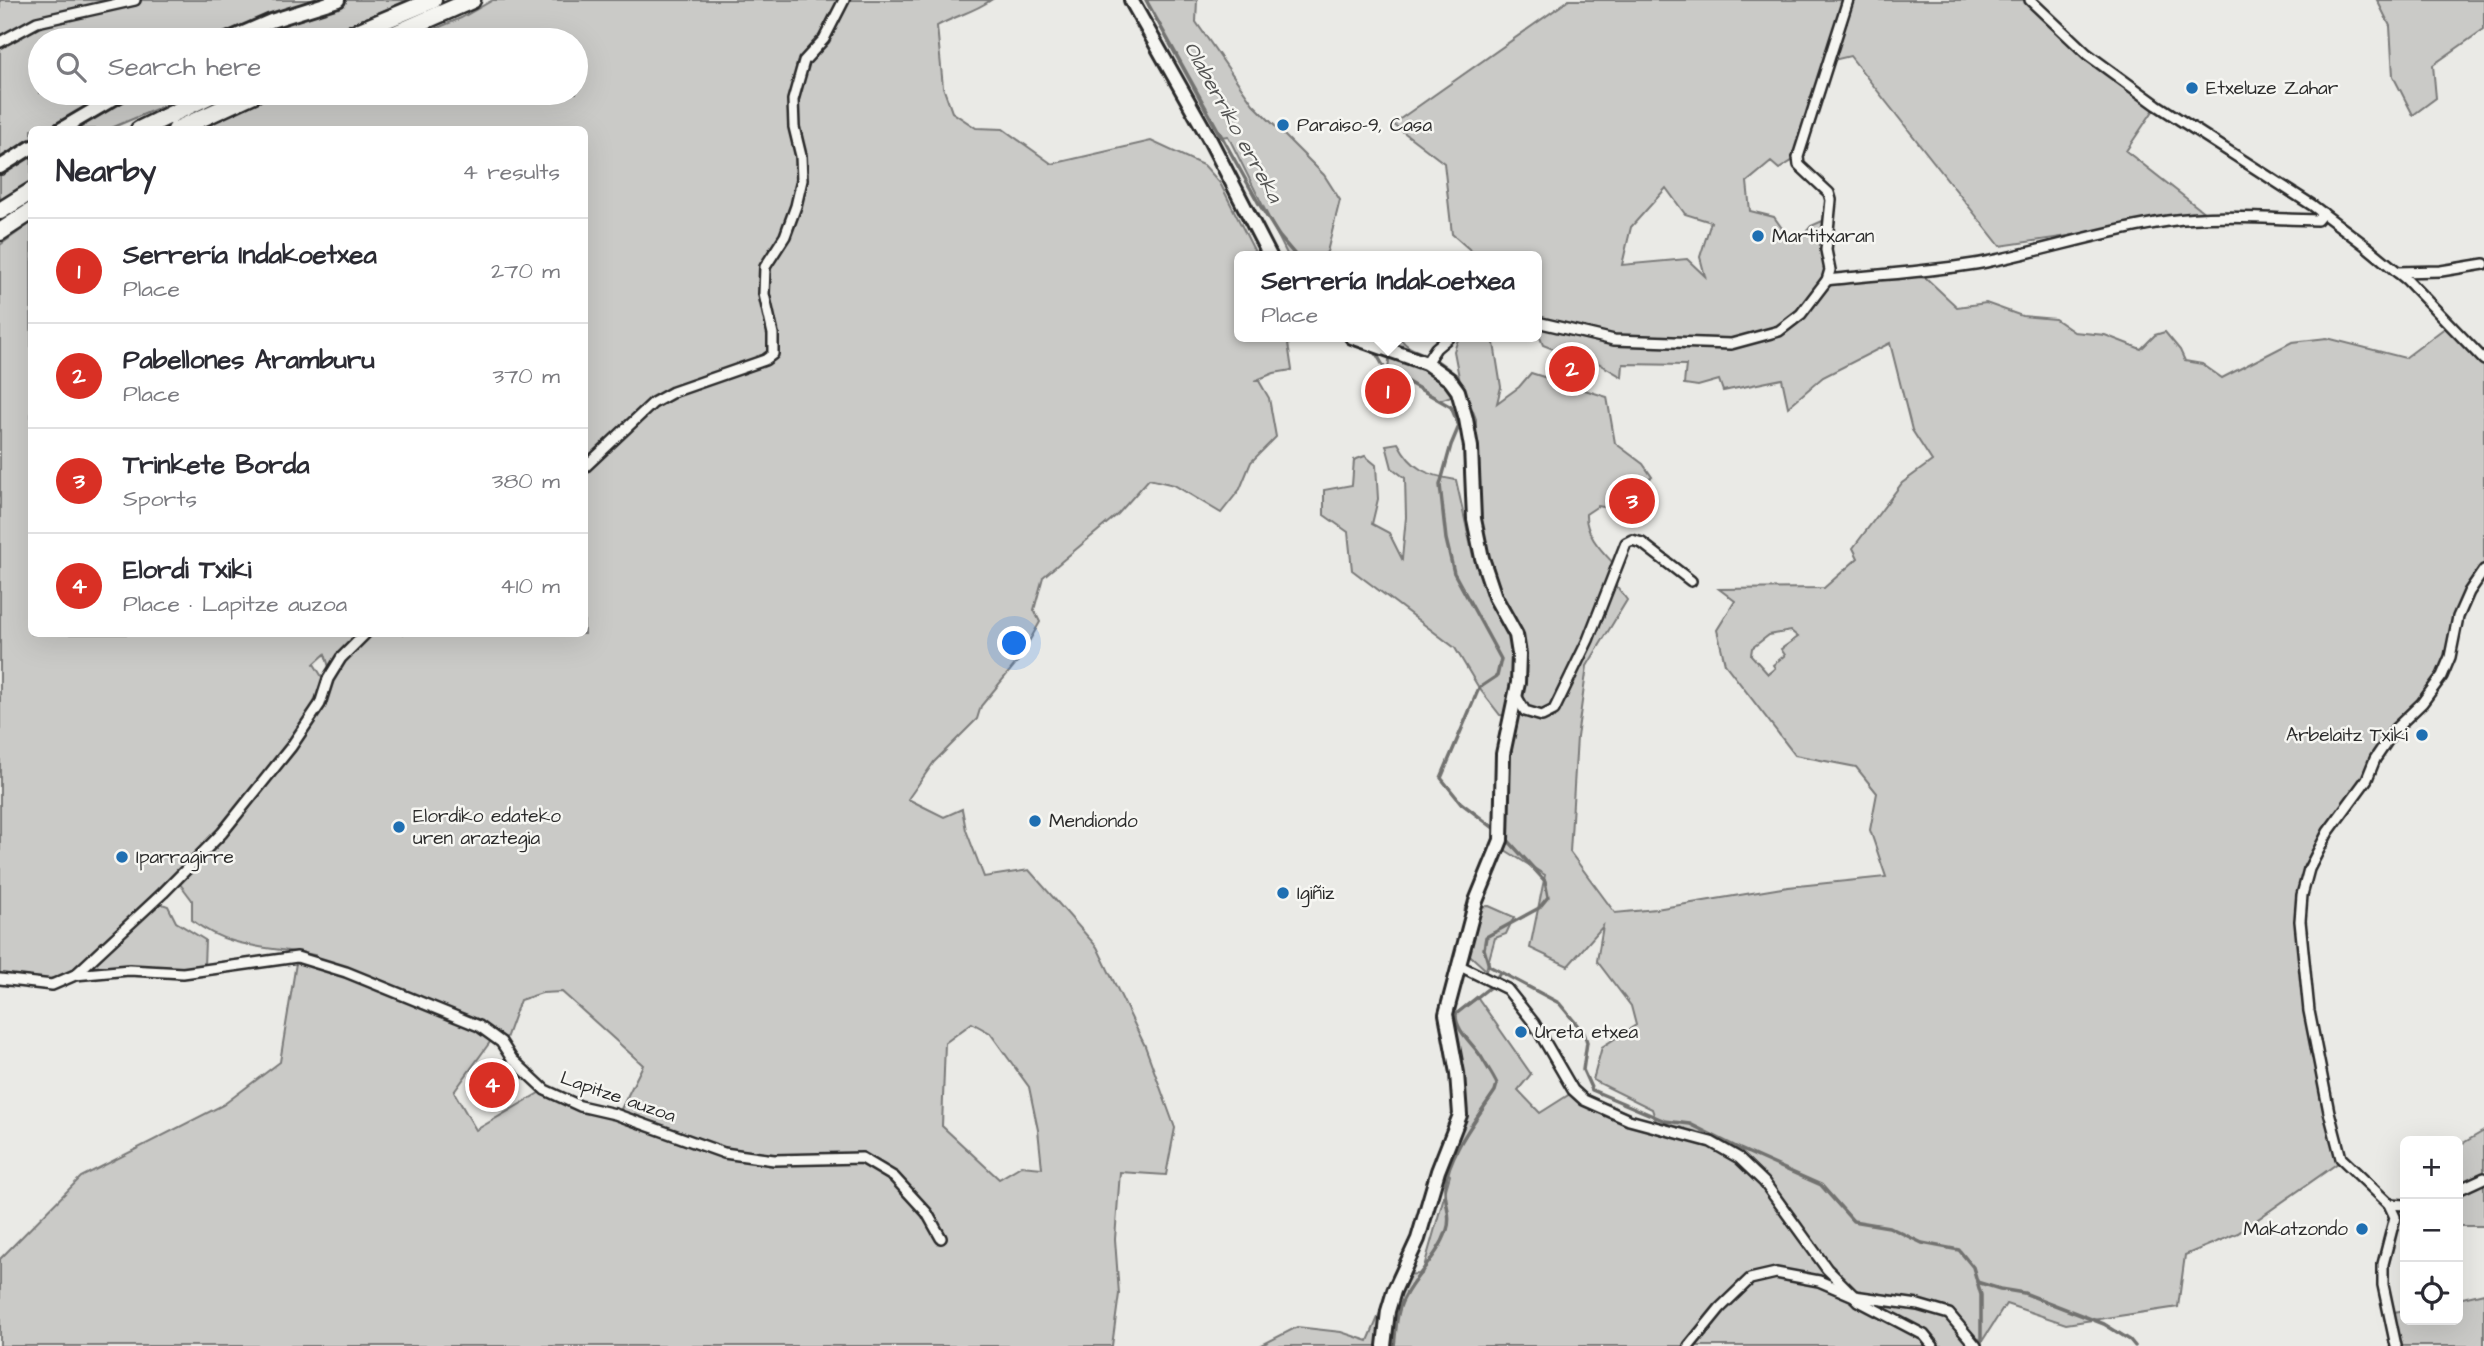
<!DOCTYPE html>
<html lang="en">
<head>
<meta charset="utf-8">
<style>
	:root { --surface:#fff; --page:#f7f7f7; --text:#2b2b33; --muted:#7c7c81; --line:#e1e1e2; --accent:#d93025 }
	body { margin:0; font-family:"Architects Daughter",sans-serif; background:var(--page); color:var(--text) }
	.controls { position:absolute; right:21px; bottom:21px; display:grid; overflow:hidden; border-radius:10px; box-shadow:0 7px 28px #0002 }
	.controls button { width:63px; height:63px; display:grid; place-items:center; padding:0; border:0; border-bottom:2px solid var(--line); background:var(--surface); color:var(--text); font:35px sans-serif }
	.you { position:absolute; left:1015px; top:644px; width:24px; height:24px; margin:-18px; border:5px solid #fff; border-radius:50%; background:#1a73e8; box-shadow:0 0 0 10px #1a73e833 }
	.badge { display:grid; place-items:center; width:46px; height:46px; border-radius:50%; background:var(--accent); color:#fff; font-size:23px; font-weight:700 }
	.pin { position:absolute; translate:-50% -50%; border:4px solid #fff; box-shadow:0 2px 7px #0006 }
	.popup { position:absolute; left:1234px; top:251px; width:308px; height:91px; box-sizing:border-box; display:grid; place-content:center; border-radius:10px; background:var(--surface); filter:drop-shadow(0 2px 5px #0005); font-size:23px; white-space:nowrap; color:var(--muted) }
	.popup b { font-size:26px; color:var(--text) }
	.popup::after { content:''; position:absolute; left:50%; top:100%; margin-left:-14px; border:14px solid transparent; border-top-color:var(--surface) }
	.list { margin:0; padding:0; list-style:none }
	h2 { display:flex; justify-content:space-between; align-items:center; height:91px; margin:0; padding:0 28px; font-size:30px }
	h2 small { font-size:23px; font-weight:400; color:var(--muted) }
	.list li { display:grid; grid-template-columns:46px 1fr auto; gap:21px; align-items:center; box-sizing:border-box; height:105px; padding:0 28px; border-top:2px solid var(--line) }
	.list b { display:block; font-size:26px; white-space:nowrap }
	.list p { margin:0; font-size:23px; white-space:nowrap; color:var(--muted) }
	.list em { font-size:23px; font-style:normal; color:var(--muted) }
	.icon { flex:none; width:38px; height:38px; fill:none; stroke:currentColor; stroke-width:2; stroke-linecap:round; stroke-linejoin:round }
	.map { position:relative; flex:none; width:2484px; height:1346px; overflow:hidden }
	.search { position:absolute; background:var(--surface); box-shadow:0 7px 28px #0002; left:28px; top:28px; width:560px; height:77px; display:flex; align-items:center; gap:18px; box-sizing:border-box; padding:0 24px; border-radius:38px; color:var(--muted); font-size:26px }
	.panel { position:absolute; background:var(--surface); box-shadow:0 7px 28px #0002; left:28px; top:126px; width:560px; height:511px; border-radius:10px }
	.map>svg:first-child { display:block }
	.green { fill:#cacac7; stroke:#7a7a79; stroke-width:2; fill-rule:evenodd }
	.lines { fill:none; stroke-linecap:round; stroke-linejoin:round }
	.stream { stroke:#727270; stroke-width:3.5 }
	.street-casing { stroke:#2b2b2b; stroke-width:14 }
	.secondary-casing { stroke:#2b2b2b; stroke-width:18 }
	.highway-casing { stroke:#2b2b2b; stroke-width:21 }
	.street { stroke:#f6f6f2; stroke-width:9 }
	.secondary { stroke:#f6f6f2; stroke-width:12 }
	.highway { stroke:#f6f6f2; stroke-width:16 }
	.poi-dot { fill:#1f6fb2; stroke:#f6f6f2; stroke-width:2.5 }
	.labels { text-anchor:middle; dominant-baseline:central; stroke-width:5; stroke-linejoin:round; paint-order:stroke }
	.poi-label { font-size:19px; fill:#2b2b2b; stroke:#f6f6f2; text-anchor:start }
	.street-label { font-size:19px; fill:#2b2b2b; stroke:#f6f6f2 }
	.water-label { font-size:21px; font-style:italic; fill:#545453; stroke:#f6f6f2 }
</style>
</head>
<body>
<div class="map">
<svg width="2484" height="1346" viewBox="0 0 2484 1346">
	<rect width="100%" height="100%" fill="#eaeae6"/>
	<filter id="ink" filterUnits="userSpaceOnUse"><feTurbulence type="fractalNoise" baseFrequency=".0143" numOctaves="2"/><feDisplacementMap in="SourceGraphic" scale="14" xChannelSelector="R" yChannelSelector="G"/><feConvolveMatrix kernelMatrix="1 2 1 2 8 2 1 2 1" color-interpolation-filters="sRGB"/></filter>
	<g filter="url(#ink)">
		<g class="green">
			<polygon points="0,0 408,0 315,40 40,40 40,93 194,93 109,129 32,130 31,194 0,226"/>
			<path d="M 493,0 L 991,0 C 974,12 955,16 937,26 L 943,87 L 952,112 L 976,128 L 1003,129 L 1052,164 L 1151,141 L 1205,166 L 1220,183 L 1257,256 L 1239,256 L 1239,337 L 1287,337 L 1292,370 L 1274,373 L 1254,381 L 1259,381 L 1269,398 L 1276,437 L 1251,462 L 1240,489 L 1221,513 L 1174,485 L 1149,479 L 1118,514 L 1043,577 L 1034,610 L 1040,622 L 1018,661 L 981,706 L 977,719 L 934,762 L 908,799 L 944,817 L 962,809 L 966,830 L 984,877 L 1029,870 L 1097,947 L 1145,1046 L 1175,1128 L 1166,1175 L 1120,1172 L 1115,1239 L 1119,1294 L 1112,1346 L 0,1346 L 0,1259 L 81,1177 L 223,1105 L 280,1062 L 296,963 L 303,962 L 314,955 C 270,946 229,950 192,920 L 192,900 L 180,884 L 180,881 L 320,704 L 328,679 L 334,678 L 345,658 L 370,634 L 584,634 L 584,130 L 197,129 L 243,106 L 277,93 L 576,93 L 576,40 L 409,40 L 461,18 ZM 562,992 L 643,1065 L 620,1111 L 585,1103 L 549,1087 L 476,1130 L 454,1092 L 493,1038 L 504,1044 L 520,1000 L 542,993 ZM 972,1023 L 990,1033 L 1029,1087 L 1038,1130 L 1042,1168 L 1021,1166 L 999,1179 L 942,1126 L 945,1043 Z"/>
			<polygon points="1147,0 1197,0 1196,22 1253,104 1324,175 1340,200 1327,252 1322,256 1288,256 1228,136 1220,137 1148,5"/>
			<path d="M 1569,0 L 2033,0 L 2087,54 L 2157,105 L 2126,151 L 2210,217 L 2169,221 L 2000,246 L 1850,56 L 1829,61 L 1798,157 L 1779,169 L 1771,162 L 1747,182 L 1750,211 L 1774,217 L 1786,234 L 1799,240 L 1811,226 L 1827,219 L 1822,249 L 1827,283 L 1911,276 L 1926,278 L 1957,307 L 1986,303 L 2022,316 L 2055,319 L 2074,332 L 2105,335 L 2141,349 L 2155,335 L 2165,332 L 2180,350 L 2185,361 L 2202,364 L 2222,378 L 2292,342 L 2327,338 L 2405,358 L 2446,327 L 2484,366 L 2484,565 L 2458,617 L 2442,676 L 2396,728 L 2328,832 L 2302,895 L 2309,1011 L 2345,1158 L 2238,1233 L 2185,1255 L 2178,1307 L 2066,1324 L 2006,1304 L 1979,1346 L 1260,1346 L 1297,1327 L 1341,1332 L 1368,1341 L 1396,1275 L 1422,1274 L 1450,1175 L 1436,1164 L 1460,1097 L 1446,1014 L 1458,1012 L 1478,998 L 1531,1074 L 1518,1090 L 1540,1113 L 1570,1094 L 1584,1106 L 1659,1130 L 1652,1109 L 1593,1080 L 1602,1047 L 1636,1025 L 1631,1006 L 1597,961 L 1603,926 L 1568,966 L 1530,948 L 1545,875 L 1505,850 L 1509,744 L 1515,716 L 1500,715 L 1479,688 L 1455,648 L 1352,570 L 1348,532 L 1324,515 L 1324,490 L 1352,485 L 1354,460 L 1365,456 L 1376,465 L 1378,499 L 1372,524 L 1389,533 L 1402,559 L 1406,517 L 1405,478 L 1392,468 L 1386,445 L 1398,443 C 1412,470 1427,475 1456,480 L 1473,556 L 1484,549 L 1476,461 L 1476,419 L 1465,391 L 1440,400 L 1388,370 L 1391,342 L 1400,338 C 1410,351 1416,349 1430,356 C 1441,362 1449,369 1459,377 L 1454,351 L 1459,337 L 1493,337 L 1501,387 L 1497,403 L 1519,387 L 1531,373 L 1607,397 L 1615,443 L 1643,464 L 1652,477 L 1603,507 L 1598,506 L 1586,514 C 1585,535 1602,551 1615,565 L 1604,585 L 1618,588 L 1627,600 L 1587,666 L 1577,737 L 1570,852 L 1615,913 L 1656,909 L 1788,887 L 1886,877 L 1870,830 L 1877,793 L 1856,767 L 1795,755 L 1725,664 L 1717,630 L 1735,601 L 1719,589 L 1824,588 L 1858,558 L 1853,548 L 1902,483 L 1932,461 L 1912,430 L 1890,343 L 1823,377 L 1788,407 L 1782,379 L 1723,391 L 1719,380 L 1698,386 L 1684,384 L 1686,365 L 1623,364 L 1622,377 L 1583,354 L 1568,355 L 1543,345 L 1537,330 L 1537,256 L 1477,256 L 1452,234 L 1444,163 L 1393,124 ZM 1666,188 L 1685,214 L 1711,222 L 1700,257 L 1705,276 L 1687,259 L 1622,265 L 1631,227 ZM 1791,631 L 1798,637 L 1781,649 L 1785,655 L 1773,665 L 1775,668 L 1768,674 L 1751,655 L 1752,648 L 1769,635 Z"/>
			<polygon points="2377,0 2484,0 2484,29 2433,65 2436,98 2413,115 2393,76 2390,26"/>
			<polygon points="31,223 32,634 362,634 329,667 325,654 314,664 324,680 317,702 290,745 220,830 100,945 75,975 52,985 0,979 0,245"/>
			<polygon points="159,903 168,906 176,922 205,940 204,966 184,970 89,970 104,953"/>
			<polygon points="1489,906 1514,917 1506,934 1495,938 1486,970 1461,947 1465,907"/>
			<polygon points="2484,1131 2484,1174 2458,1185 2458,1146"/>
			<polygon points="2484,1182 2484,1226 2458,1226 2458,1195"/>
			<polygon points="2484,1293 2484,1346 2399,1346 2394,1312 2405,1310 2405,1320 2458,1320 2458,1299"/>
		</g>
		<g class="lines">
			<g class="stream">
				<polyline points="1146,0 1258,202 1279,236 1296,256"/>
				<polyline points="1373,348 1385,369 1451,407 1459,426 1451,445 1440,485 1446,539 1454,573 1501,659 1497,676 1479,688 1441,778 1461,803 1499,832"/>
				<polyline points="1505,837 1545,881 1548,897 1539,908 1486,937 1484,949 1489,966 1559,1003 1584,1033 1587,1042 1583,1070 1592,1090 1665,1121 1690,1124 1740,1149 1821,1185 1853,1221 1889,1227 1922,1243 1959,1250 1973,1267 1981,1295 1981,1346"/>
				<polyline points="1977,1282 2000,1289 2024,1293 2104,1324 2130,1340 2135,1346"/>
				<path d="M 1394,1346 C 1396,1330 1396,1312 1404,1298 C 1416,1274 1438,1257 1447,1230 C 1452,1215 1444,1201 1445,1187 C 1448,1154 1477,1118 1495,1091 L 1497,1084 C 1493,1075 1487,1067 1482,1058 C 1474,1044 1455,1031 1456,1014 L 1490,987 L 1500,973"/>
			</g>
			<g class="street-casing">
				<g id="street">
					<polyline points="2030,0 2087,54 2157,105 2312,205 2366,246 2406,279 2484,360"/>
					<polyline points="0,42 37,22 135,0"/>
					<polyline points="2397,272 2441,271 2484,264"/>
					<path d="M 1827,280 C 1880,274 1933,272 1986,262 C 2047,250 2106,230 2168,221 C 2217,214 2268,219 2317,220 L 2323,213"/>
					<polyline points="1537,322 1614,340 1731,344 1779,331 1801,314 1827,280 1830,270 1826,250 1831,200 1829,193 1799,165 1798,157 1848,0"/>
					<polyline points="1426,363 1436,348 1449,337"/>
					<polyline points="584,468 653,403 673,392 765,360 773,354 773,334 764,294 765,267 785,236 796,206 802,180 801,156 794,127 793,100 804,61 824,39 844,0"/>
					<polyline points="1515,694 1525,711 1542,716 1554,710 1588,640 1626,543 1632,540 1642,543 1691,581"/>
					<polyline points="1458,965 1507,989 1534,1023 1573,1090 1584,1100 1629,1120 1711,1142 1739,1158 1764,1182 1827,1269 1859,1301 1924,1335 1933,1346"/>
					<polyline points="75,975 163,893 222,833 291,747 320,704 328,679 341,658 365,634"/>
					<polyline points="0,979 52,985 75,975 129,970 183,973 297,957 346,972 479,1026 501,1042 512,1059 545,1090 580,1106 615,1114 724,1153 774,1160 862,1158 894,1177 927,1213 941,1238"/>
					<polyline points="2458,1190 2484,1178"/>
					<polyline points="2389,1204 2405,1205"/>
					<polyline points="1689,1346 1720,1308 1750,1279 1776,1273 1819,1281 1854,1296 1918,1305 1949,1314 1976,1346"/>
					<polyline points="2396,1346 2383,1285 2383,1264 2395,1217 2389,1204 2341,1158 2329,1112 2309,1011 2300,921 2302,895 2309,869 2328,832 2367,779 2375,759 2396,728 2422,703 2442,676 2450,657 2458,617 2469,592 2484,570"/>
				</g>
			</g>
			<g class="secondary-casing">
				<g id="secondary">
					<polyline points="1131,0 1210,140 1270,256"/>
					<polyline points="227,40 271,21 338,0"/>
					<polyline points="60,130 123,93"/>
					<polyline points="0,167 32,147"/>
					<polyline points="1352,337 1426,363 1450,380 1458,391 1466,419 1471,447 1474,519 1482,558 1495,597 1516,635 1519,654 1518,683 1503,754 1501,840 1476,901 1446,1014 1457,1073 1460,1115 1438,1171 1418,1239 1394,1291 1388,1311 1384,1346"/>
				</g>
			</g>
			<g class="highway-casing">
				<g id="highway">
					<polyline points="338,40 433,0"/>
					<polyline points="381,40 472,0"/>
					<polyline points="139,130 215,93"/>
					<polyline points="176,130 256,93"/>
					<polyline points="0,211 32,191"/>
					<polyline points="0,232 32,211"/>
				</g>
			</g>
			<use href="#street" class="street"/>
			<use href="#secondary" class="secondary"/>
			<use href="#highway" class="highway"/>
		</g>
	</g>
	<g class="poi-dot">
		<circle cx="2192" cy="88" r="7"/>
		<circle cx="1283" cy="125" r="7"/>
		<circle cx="1758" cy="236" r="7"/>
		<circle cx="2422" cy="735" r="7"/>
		<circle cx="1035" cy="821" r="7"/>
		<circle cx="399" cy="827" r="7"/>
		<circle cx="122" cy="857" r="7"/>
		<circle cx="1283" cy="893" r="7"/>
		<circle cx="1521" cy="1032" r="7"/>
		<circle cx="2362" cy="1229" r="7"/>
	</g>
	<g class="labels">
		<g class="poi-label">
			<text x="2206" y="88">Etxeluze Zahar</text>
			<text x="1297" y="125">Paraiso-9, Casa</text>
			<text x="1772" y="236">Martitxaran</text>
			<text x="2408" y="735" text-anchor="end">Arbelaitz Txiki</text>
			<text x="413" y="816">Elordiko edateko<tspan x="413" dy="22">uren araztegia</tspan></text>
			<text x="1049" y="821">Mendiondo</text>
			<text x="136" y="857">Iparragirre</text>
			<text x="1297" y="893">Igiñiz</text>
			<text x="1535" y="1032">Ureta etxea</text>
			<text x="2348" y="1229" text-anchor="end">Makatzondo</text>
		</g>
		<g class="street-label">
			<text transform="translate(618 1097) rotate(19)">Lapitze auzoa</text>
		</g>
		<g class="water-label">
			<text transform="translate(1233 122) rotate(61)">Olaberriko erreka</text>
		</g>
	</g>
</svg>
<div class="controls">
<button>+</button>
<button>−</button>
<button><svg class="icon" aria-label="locate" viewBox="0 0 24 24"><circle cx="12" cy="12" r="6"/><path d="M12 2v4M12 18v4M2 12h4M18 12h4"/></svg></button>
</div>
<div class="you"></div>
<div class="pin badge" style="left:1388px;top:391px">1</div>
<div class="popup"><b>Serrería Indakoetxea</b>Place</div>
<div class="pin badge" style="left:1572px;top:369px">2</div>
<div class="pin badge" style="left:1632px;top:501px">3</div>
<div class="pin badge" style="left:492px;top:1085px">4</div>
<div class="search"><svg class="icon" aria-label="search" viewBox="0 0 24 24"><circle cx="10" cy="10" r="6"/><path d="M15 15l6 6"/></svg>Search here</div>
<section class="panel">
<h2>Nearby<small>4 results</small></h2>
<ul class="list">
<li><span class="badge">1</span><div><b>Serrería Indakoetxea</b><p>Place</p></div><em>270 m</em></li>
<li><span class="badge">2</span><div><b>Pabellones Aramburu</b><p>Place</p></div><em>370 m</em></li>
<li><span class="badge">3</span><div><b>Trinkete Borda</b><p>Sports</p></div><em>380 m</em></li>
<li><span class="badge">4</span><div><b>Elordi Txiki</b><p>Place · Lapitze auzoa</p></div><em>410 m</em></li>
</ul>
</section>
</div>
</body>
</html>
